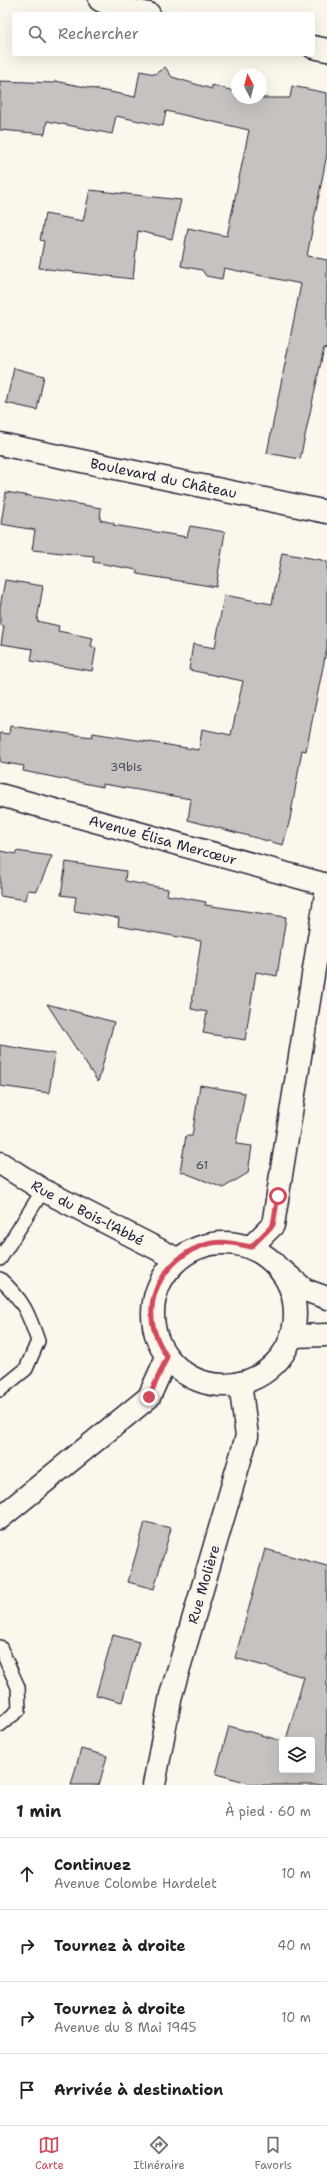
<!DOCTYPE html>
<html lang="fr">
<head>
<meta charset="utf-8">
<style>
	:root { --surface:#fff; --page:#f6f6f6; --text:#202124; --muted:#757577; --line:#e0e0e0; --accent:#d1495b }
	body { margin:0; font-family:"Shantell Sans",sans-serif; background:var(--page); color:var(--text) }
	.controls { position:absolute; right:12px; bottom:12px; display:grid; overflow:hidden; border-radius:4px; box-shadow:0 4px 16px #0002 }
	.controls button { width:36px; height:36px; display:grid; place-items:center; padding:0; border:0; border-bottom:1px solid var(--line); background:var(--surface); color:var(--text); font:20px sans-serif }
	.compass { position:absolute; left:231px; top:68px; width:36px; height:36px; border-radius:50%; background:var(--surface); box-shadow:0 4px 16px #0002; rotate:353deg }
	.stop { position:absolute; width:12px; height:12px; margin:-9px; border:3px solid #d1495b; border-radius:50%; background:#fff }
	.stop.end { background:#d1495b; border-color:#fff; box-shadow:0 1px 4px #0008 }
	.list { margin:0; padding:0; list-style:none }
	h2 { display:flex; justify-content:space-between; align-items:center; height:52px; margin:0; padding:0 16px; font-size:17px }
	h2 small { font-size:13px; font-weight:400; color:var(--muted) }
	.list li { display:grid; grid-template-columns:26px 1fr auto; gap:12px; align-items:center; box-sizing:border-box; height:72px; padding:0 16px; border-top:1px solid var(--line) }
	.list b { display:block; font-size:15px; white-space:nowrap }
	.list p { margin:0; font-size:13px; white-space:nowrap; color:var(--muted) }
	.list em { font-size:13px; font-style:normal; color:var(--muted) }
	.icon { flex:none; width:22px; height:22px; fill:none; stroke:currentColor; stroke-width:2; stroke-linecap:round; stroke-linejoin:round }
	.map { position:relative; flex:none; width:327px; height:1785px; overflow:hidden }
	.search { position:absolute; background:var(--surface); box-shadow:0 4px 16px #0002; left:12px; right:12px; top:12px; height:44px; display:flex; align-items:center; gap:10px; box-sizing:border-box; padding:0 14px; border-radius:4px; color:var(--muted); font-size:15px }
	.sheet { height:340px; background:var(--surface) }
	nav { display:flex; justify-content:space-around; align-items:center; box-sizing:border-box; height:56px; border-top:1px solid var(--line); background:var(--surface); font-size:11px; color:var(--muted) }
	nav a { display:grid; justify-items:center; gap:2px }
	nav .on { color:var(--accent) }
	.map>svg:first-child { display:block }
	.building { fill:#c6c2c0; stroke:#22223b }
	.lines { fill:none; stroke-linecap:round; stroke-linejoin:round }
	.service-casing { stroke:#22223b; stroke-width:16 }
	.minor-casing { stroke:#22223b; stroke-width:25 }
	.tertiary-casing { stroke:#22223b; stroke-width:25 }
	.secondary-casing { stroke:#22223b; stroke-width:25 }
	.service { stroke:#fbf7ec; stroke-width:13 }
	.minor { stroke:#fbf7ec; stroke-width:22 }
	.tertiary { stroke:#fbf7ec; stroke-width:22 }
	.secondary { stroke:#fbf7ec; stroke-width:22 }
	.route { stroke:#d1495b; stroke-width:5 }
	.labels { text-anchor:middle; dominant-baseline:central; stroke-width:3; stroke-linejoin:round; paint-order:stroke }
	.number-label { font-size:12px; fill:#4b4a5c }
	.street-label { font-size:14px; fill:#22223b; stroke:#fbf7ec }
</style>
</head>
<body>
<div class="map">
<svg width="327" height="1785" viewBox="0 0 327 1785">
	<rect width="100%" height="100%" fill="#fbf7ec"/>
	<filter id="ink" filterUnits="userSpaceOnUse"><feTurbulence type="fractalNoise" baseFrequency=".025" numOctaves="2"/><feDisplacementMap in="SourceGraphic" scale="8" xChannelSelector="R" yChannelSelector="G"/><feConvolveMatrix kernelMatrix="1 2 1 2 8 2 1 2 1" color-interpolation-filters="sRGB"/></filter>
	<g filter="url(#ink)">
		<g class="building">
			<polygon points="165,67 172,77 212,89 212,85 237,92 237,98 290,98 292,86 327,93 327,154 307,256 327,260 327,349 324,348 300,459 267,453 301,284 224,268 222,279 206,276 202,270 181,266 188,228 227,236 249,130 166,111 163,126 116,116 112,134 47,121 45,134 0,130 0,81 55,83 55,81 135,97 140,71 155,74"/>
			<polygon points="90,190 181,200 172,239 138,231 133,279 39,268 44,241 40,240 45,214 83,221"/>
			<polygon points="14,368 44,376 37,410 6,403"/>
			<polygon points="6,492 101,508 100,520 114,523 113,525 187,537 190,526 225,532 216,587 137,574 137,570 93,562 94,556 32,550 35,530 1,524"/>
			<polygon points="282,553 327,561 327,647 306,751 302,750 290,819 283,845 188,820 191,799 103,784 103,787 23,771 24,766 0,762 0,733 9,734 10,726 92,737 93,733 199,750 202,729 231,735 243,681 189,670 193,644 215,648 224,595 272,604"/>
			<polygon points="5,580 43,586 37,621 59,626 58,631 93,638 91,646 96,648 92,671 31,661 33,649 1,644 4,626 0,625 0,607"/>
			<polygon points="0,851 16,854 16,851 52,856 37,891 28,890 26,900 0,896"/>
			<polygon points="66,862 126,871 125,881 168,889 167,895 206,902 205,905 286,917 277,976 256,972 245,1040 203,1033 207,1012 191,1009 201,941 118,926 119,918 74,911 76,897 61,895"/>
			<polygon points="47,1004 114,1022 98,1082"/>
			<polygon points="0,1045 55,1054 49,1093 0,1086"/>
			<polygon points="200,1085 245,1093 236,1144 252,1146 248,1173 223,1188 180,1171 186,1136 192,1136"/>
			<polygon points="145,1522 171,1528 154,1589 128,1582"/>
			<polygon points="265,1549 327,1566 327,1785 256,1785 216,1774 229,1726 282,1741 282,1770 312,1770 312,1740 286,1740 304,1677 235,1658"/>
			<polygon points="113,1635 139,1642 122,1702 96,1695"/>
			<polygon points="81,1749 107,1756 99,1785 71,1785"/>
		</g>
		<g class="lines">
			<g class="service-casing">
				<g id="service">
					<polyline points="0,1259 43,1190"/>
					<path d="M 0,1279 C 23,1300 28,1312 38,1341 L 26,1369 L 0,1390"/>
					<polyline points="0,1647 18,1687 19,1710 0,1725"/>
				</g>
			</g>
			<g class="minor-casing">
				<g id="minor">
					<polyline points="100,0 115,7 149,14"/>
					<polyline points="313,47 327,50"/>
					<path id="s1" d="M 0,795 L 327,885"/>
					<polyline points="251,1247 273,1225 327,888"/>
					<path id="s2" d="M 154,1785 L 171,1695 L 247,1436 L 240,1383"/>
				</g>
			</g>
			<g class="tertiary-casing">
				<g id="tertiary">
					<path id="s3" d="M 0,444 L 327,512"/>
					<polyline points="0,1518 149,1397 167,1357"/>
				</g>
			</g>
			<g class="secondary-casing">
				<g id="secondary">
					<path id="s4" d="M 0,1163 L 43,1190 L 177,1259"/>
					<circle cx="224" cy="1314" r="71"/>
					<polyline points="284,1272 305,1290 327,1298"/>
					<polyline points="292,1336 327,1335"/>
				</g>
			</g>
			<use href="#service" class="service"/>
			<use href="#minor" class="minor"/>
			<use href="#tertiary" class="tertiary"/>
			<use href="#secondary" class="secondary"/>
		</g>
	</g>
	<g class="lines" filter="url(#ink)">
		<path class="route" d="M 149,1397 L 167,1357 C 160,1345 153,1333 152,1318 C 149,1282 178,1250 212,1243 C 225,1241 238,1244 251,1247 L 273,1225 L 278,1196"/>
	</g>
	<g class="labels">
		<g class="number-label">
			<text x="126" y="767">39bis</text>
			<text x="202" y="1165">61</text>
		</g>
		<g class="street-label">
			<text stroke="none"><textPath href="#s3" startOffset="167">Boulevard du Château</textPath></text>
			<text stroke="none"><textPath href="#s1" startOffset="169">Avenue Élisa Mercœur</textPath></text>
			<text stroke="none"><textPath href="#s4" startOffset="101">Rue du Bois-l'Abbé</textPath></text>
			<text stroke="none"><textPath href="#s2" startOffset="207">Rue Molière</textPath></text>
		</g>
	</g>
</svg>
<div class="controls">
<button><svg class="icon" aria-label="layers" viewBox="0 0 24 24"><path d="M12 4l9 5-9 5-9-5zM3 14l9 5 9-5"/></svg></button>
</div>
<svg class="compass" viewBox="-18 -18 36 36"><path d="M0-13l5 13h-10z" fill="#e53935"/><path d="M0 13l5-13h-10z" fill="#757577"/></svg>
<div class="stop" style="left:278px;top:1196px"></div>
<div class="stop end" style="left:149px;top:1397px"></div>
<div class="search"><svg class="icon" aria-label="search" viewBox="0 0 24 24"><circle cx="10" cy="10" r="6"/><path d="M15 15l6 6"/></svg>Rechercher</div>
</div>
<section class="sheet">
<h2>1 min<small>À pied · 60 m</small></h2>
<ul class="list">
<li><svg class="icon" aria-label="ahead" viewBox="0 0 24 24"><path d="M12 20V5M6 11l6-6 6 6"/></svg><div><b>Continuez</b><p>Avenue Colombe Hardelet</p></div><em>10 m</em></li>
<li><svg class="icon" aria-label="right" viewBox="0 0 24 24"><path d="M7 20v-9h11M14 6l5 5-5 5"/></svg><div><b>Tournez à droite</b></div><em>40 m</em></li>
<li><svg class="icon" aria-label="right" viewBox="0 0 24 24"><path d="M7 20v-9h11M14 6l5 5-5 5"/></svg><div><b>Tournez à droite</b><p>Avenue du 8 Mai 1945</p></div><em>10 m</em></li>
<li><svg class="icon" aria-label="arrive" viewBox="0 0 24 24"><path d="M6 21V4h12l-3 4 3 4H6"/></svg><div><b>Arrivée à destination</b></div></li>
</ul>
</section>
<nav>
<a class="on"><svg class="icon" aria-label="map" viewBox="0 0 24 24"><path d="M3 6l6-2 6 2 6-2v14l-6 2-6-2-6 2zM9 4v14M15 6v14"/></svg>Carte</a>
<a><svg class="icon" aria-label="directions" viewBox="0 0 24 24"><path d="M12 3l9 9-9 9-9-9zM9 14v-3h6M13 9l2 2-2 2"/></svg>Itinéraire</a>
<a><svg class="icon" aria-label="saved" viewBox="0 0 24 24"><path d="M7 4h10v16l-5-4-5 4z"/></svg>Favoris</a>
</nav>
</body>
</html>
